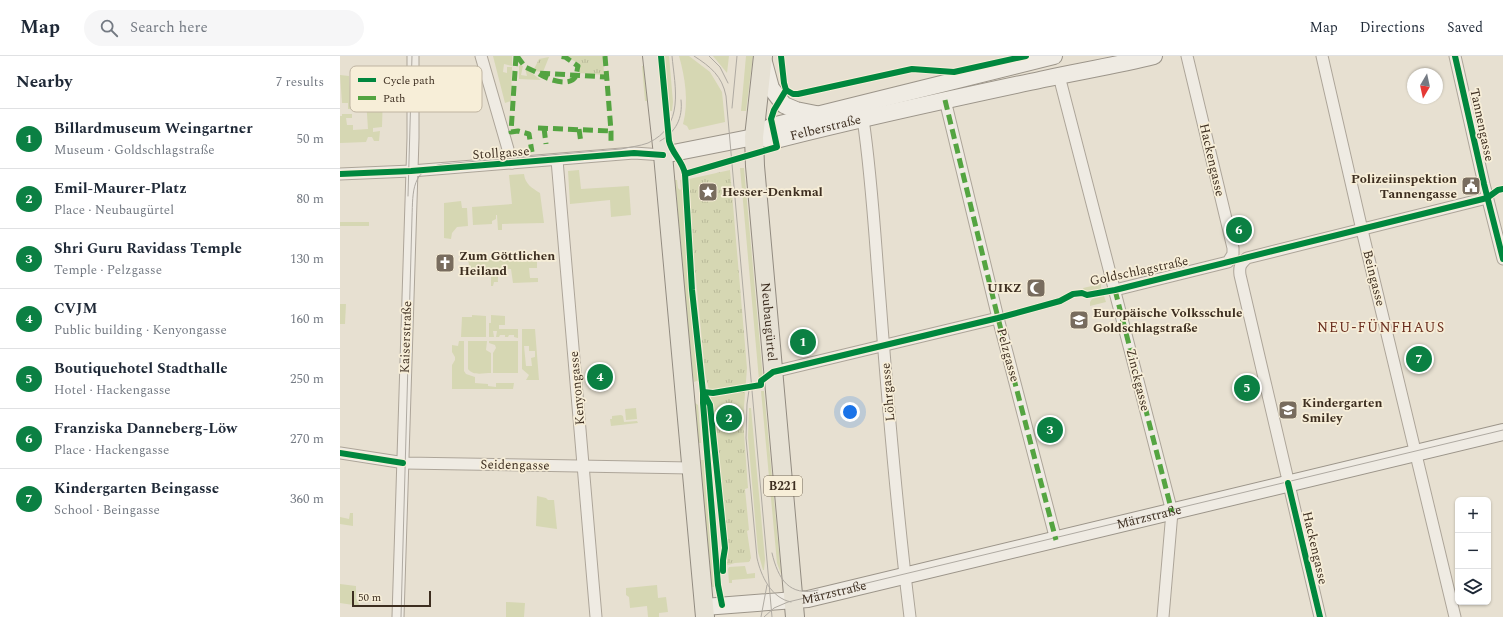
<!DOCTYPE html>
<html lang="en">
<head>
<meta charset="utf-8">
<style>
	:root { --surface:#fff; --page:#f6f6f7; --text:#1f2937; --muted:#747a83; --line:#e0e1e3; --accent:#0b8043 }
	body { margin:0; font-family:Spectral,serif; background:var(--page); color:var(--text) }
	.controls { position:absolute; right:12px; bottom:12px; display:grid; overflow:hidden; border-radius:6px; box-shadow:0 1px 3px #0004 }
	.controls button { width:36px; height:36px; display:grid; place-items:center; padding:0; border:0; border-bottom:1px solid var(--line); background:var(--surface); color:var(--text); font:20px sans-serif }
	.compass { position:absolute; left:1067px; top:12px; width:36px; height:36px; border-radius:50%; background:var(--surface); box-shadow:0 1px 3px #0004; rotate:189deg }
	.scale { position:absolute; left:12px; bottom:10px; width:79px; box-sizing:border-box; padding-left:4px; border:2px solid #3d2e20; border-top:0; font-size:11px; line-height:14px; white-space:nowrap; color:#3d2e20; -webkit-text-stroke:3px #f7eed8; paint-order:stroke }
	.you { position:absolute; left:510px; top:356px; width:14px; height:14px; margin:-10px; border:3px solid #fff; border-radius:50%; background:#1a73e8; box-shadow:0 0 0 6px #1a73e833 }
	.badge { display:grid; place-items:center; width:26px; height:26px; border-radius:50%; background:var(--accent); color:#fff; font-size:13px; font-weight:700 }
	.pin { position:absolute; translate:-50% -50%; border:2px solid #fff; box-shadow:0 1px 4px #0006 }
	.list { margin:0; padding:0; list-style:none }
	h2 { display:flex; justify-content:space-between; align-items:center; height:52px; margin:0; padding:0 16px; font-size:17px }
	h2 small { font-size:13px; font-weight:400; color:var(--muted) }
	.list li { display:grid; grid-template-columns:26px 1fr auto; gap:12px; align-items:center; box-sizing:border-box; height:60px; padding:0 16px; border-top:1px solid var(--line) }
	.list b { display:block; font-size:15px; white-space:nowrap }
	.list p { margin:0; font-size:13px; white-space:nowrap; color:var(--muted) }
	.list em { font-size:13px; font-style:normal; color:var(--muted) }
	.icon { flex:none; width:22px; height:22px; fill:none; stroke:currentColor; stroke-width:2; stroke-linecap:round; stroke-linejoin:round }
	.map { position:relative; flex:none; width:1163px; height:561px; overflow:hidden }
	header { display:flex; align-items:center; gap:24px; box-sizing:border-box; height:56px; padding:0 20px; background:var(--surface); border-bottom:1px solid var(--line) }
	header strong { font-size:19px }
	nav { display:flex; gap:22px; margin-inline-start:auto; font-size:14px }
	.search { width:280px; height:36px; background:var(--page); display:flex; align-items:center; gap:10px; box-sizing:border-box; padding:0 14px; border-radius:22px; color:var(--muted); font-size:15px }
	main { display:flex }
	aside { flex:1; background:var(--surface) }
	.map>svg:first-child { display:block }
	.green { fill:#d6d7b3; fill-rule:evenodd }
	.park { fill:url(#park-tufts) }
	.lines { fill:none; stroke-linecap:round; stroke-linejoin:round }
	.street-casing { stroke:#ada599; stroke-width:13 }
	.secondary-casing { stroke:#9c958a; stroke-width:18 }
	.primary-casing { stroke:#928b80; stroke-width:20 }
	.street { stroke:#efebe3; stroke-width:11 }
	.secondary { stroke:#efebe3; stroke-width:16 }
	.primary { stroke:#e6e1d4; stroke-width:18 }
	.tram { stroke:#afaaa2; stroke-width:1 }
	.quiet { stroke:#54a441; stroke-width:5; stroke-dasharray:10 5; stroke-linecap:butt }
	.cycleway-casing { stroke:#f7eed8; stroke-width:8 }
	.cycleway { stroke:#00873e; stroke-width:6 }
	.labels { text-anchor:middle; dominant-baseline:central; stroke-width:3.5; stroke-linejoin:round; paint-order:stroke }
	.shield { fill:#f7eed8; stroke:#756857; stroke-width:1 }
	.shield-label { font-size:12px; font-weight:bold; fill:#3d2e20 }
	.street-label { font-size:13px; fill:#3d2e20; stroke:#f7eed8 }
	.poi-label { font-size:13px; font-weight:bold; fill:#3d2e20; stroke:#f7eed8; text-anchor:start }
	.neighbourhood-label { font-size:14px; letter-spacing:1px; fill:#6b2e1e; stroke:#f7eed8 }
	.key { fill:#f7eed8; stroke:#bfb4a1; stroke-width:1 }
	.key-label { font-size:11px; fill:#3d2e20 }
</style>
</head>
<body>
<header>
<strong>Map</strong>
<div class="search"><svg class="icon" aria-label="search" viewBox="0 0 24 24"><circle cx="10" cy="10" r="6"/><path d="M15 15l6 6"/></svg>Search here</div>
<nav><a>Map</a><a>Directions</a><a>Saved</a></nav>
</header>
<main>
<aside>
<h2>Nearby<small>7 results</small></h2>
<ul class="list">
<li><span class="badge">1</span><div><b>Billardmuseum Weingartner</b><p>Museum · Goldschlagstraße</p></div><em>50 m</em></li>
<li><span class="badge">2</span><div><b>Emil-Maurer-Platz</b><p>Place · Neubaugürtel</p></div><em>80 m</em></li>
<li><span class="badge">3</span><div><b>Shri Guru Ravidass Temple</b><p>Temple · Pelzgasse</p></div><em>130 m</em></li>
<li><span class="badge">4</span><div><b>CVJM</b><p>Public building · Kenyongasse</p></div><em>160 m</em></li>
<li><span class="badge">5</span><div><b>Boutiquehotel Stadthalle</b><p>Hotel · Hackengasse</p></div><em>250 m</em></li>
<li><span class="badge">6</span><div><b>Franziska Danneberg-Löw</b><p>Place · Hackengasse</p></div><em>270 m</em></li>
<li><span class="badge">7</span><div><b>Kindergarten Beingasse</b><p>School · Beingasse</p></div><em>360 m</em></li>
</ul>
</aside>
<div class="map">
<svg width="1163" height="561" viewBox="0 0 1163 561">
	<defs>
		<pattern id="park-tufts" width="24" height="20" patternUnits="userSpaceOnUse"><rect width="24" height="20" fill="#d6d7b3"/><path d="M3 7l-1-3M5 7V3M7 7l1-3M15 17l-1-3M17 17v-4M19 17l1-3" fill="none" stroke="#b9b99a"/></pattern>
	</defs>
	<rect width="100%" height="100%" fill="#e7e0d1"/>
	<g class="green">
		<polygon points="153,0 172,0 172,10 164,8 163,16 167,17 167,11 172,11 171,45 165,47"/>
		<polygon points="324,0 329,0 333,46 332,55 329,55"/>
		<path d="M 339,0 L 349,0 L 370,16 L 382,36 L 385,66 L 349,74 L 347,70 L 343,68 C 349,46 345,21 339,0 Z"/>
		<polygon points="373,0 389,0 387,17"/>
		<polygon points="406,0 413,0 406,55 401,55"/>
		<polygon points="180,9 183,10 181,19 187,20 185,12 201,24 179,23 179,10"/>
		<polygon points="302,10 304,10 308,45 305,45"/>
		<polygon points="0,19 9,20 11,53 8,53 8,47 2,47"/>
		<polygon points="30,28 31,38 43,38 42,71 33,72 33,76 40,75 39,85 34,85 32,81 28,81 26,86 0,87 0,60 2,60 2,58 12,58 12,62 6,62 7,69 13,69 13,74 28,73 25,29"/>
		<polygon points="400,112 404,112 423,323 419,324"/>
		<polygon points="239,114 241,133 289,130 291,159 271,161 270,144 230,148 228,115"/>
		<path d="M 184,118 C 185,128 192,132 200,137 L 204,167 L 162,168 L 162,174 L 158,174 L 157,159 L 156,159 L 156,163 L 152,165 L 152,168 L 133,169 L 132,151 L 172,148 L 169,119 Z"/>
		<polygon points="344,123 344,163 356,295 360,321 359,324 354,326 352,316 335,124 337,124 338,132 340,134 341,133 340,124"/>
		<polygon points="121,145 122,152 127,152 128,170 117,171 112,177 111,183 104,182 104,147"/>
		<rect x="0" y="166" width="29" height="4"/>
		<path d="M 128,203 L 197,204 L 197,212 L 189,212 L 190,222 L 198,222 L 198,226 L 173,227 L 171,213 C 162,213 157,217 158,226 L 154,226 L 153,230 L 151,230 L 151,213 L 127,213 L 129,209 Z"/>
		<polygon points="761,228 761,233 749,236 744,234 743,232"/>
		<polygon points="764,240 766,246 750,250 750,246 752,243"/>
		<polygon points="0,248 6,248 5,268 0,268"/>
		<polygon points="132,259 146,260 146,281 121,281 122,261 132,261"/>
		<polygon points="151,259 165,260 165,269 159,269 159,273 178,273 178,282 174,281 174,279 169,279 168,281 165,281 165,279 160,279 159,281 156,281 157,275 153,275 154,281 149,281 149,267 151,267"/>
		<path d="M 182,273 L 195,273 L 199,324 L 186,324 L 189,319 L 182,313 ZM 184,290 L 189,290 L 189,295 L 195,295 L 195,301 L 191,302 L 192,310 L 186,310 Z"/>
		<polygon points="119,285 124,285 124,315 126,318 135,321 135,327 148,328 148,330 156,331 156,327 174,327 173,333 112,333 112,309 115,304 115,301 112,296 112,289 118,290"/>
		<path d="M 128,285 L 147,285 L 146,294 L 151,297 L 151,317 C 143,317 133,320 128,313 Z"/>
		<polygon points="149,285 178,285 178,317 153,317 153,297 156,292 155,289 149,287"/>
		<polygon points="421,335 424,335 441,518 437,507"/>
		<polygon points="355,347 358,349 361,387 358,387"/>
		<polygon points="296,352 297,363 286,364 285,353"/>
		<polygon points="409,352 411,352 425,503 424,514 423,514 418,496 408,381"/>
		<polygon points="281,359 283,360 284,366 297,365 298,367 271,370 270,363 272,363 272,360"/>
		<polygon points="360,404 366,404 366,411 364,412 374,531 371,531"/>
		<polygon points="197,440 206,442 208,444 214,444 217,473 196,470"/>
		<polygon points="10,457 13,457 13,470 0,468 0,461 9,463"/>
		<polygon points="405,510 407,518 415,517 415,522 392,524 392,527 389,527 388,513 389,511"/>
		<polygon points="0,528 16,530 16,542 20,550 0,547"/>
		<polygon points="317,529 318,542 326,541 328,556 319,557 319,561 308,561 307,550 290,552 289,541 286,539 286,532"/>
		<polygon points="166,546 185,547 184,561 166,561"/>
	</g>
	<g class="park">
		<polygon points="226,0 263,0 264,19 239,17 239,8"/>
		<polygon points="209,1 203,16 193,15 199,3"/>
		<polygon points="390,114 407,312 403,364 408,432 405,433 409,474 407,475 411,502 409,506 395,507 388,509 384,506 386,495 373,352 365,317 353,192 349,123"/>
	</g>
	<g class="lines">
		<g class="street-casing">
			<g id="street">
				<polyline points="141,0 172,107"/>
				<polyline points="982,0 1022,174 1115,561"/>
				<polyline points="1115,0 1144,128 1163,203"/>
				<polyline points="719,20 832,456 823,561"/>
				<polyline points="605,44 658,262 716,484"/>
				<path d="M 523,63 C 532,123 535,184 540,244 C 548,350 557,456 570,561"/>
				<polyline points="217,104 256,561"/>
				<polyline points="0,118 71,115 294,97 323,99"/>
				<polyline points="775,234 888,206 893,198 893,192 847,0"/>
				<polyline points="433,316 658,262"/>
				<polyline points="0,397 65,407 351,412"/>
				<polyline points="58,561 73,82 73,0"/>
				<path d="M 980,561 L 900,219 C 899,211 900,208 907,202 L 1147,142"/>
			</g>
		</g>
		<g class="secondary-casing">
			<g id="secondary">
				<polyline points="424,6 431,32 444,49 456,54 476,58"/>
				<polyline points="414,81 432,70 714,0"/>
				<path id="s1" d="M 323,99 L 414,81 L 436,84 C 525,61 615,42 704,23 C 741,15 778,9 814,0"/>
				<path id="s2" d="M 364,551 L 468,543 L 1163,376"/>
			</g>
		</g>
		<g class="primary-casing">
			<g id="primary">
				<polyline points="312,0 323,99 365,561"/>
				<path id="s3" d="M 423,0 L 414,81 L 415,110 L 455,561"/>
			</g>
		</g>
		<use href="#street" class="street"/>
		<use href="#secondary" class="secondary"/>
		<use href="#primary" class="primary"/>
		<g class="tram">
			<path d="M 354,0 C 371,11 382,20 386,40 L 432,561"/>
			<polyline points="369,0 380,11 388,27"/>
			<polyline points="392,52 397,0"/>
			<path d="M 320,85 C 336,76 343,62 341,44"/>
			<polyline points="68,140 72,0"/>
			<path d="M 409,334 L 407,348 L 406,382 L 417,502 C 421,520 431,542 451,546"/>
			<path d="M 432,497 C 438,523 449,541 478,534"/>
			<path d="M 61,561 L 72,161 C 73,135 71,113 103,108 L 281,93 C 290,91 300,90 308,87 C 345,70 335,32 332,0"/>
			<polyline points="421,561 427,529"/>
			<polyline points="424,561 434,552 448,546 1163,374"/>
		</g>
		<g class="quiet">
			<polyline points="176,0 171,76 178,75 189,78 192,96"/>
			<polyline points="177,0 185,11 198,17 266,21"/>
			<polyline points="265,0 271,75 271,89"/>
			<path d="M 199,18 C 207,23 230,32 236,20 C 237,17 237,13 238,10 L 225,1 L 219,0"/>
			<polyline points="605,44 658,262 716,484"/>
			<polyline points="198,72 271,75"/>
			<polyline points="204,72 206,88"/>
			<polyline points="239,73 241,87"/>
			<polyline points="775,234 832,456"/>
		</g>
		<g class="cycleway-casing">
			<g id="cycleway">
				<path d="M 321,0 L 329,85 C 332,98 343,105 345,118 L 352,234 L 363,336 L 363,347 L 378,529 L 382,549"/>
				<polyline points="1115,0 1144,128 1163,203"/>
				<polyline points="446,34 453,38 458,38 572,13 614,16 686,0"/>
				<polyline points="0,118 71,115 294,97 323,99"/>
				<polyline points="345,118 437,91 431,63 434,54 446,34 444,27 441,0"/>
				<polyline points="363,336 373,337 421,329 421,325 433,316 658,262 720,245 733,238 742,237 747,239 775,234 1147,142 1158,134 1163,133"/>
				<polyline points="363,336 370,349 385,492 383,504 383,515"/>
				<polyline points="0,397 63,407"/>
				<polyline points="948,427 980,561"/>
			</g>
		</g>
		<use href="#cycleway" class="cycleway"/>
	</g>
	<defs>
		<g id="civic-square" transform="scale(1)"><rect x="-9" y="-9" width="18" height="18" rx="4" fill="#786c5e" stroke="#f7eed8"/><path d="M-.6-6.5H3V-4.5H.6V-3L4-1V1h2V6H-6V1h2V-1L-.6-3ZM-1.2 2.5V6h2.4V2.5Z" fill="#fff"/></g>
		<g id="sight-square" transform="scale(1)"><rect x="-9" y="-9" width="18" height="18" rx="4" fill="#786c5e" stroke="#f7eed8"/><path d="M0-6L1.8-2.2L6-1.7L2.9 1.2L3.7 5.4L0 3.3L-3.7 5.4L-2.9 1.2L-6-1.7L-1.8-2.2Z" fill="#fff"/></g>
		<g id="church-square" transform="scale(1)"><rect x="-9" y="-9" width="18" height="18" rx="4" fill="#786c5e" stroke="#f7eed8"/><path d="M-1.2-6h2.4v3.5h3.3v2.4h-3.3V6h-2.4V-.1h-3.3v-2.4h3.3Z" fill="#fff"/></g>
		<g id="mosque-square" transform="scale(1)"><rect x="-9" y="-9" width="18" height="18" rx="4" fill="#786c5e" stroke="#f7eed8"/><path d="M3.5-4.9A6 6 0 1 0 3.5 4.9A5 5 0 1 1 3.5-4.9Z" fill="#fff"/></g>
		<g id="school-square" transform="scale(1)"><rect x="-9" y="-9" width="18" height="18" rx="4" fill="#786c5e" stroke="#f7eed8"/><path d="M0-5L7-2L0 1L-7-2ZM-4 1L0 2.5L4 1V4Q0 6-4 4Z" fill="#fff"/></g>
	</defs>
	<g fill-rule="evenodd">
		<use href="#civic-square" x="1131" y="130"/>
		<use href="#sight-square" x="368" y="136"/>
		<use href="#church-square" x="105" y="207"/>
		<use href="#mosque-square" x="696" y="232"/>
		<use href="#school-square" x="739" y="264"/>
		<use href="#school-square" x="948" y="354"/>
	</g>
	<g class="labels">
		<rect class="shield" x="424" y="420" width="38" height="20" rx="3"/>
		<g class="shield-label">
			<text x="443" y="430">B221</text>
		</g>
		<g class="street-label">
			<text transform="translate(1142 69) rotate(78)">Tannengasse</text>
			<text stroke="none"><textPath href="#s1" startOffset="166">Felberstraße</textPath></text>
			<text transform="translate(161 97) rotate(-4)">Stollgasse</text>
			<text transform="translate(872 104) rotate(77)">Hackengasse</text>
			<text transform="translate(799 215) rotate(-12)">Goldschlagstraße</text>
			<text transform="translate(1034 222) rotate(76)">Beingasse</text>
			<text stroke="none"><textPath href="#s3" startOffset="267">Neubaugürtel</textPath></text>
			<text transform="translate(66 281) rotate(-88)">Kaiserstraße</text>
			<text transform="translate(668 299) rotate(75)">Pelzgasse</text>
			<text transform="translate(798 324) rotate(76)">Zinckgasse</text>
			<text transform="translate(237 332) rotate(-95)">Kenyongasse</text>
			<text transform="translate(548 336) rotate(-95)">Löhrgasse</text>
			<text transform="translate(175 409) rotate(1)">Seidengasse</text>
			<text stroke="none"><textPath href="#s2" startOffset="455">Märzstraße</textPath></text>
			<text transform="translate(975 492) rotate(77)">Hackengasse</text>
			<text stroke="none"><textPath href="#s2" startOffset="131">Märzstraße</textPath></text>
		</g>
		<g class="poi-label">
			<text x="1117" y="123" text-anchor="end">Polizeiinspektion<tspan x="1117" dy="15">Tannengasse</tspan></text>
			<text x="382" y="136">Hesser-Denkmal</text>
			<text x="119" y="200">Zum Göttlichen<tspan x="119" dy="15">Heiland</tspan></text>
			<text x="682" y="232" text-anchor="end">UIKZ</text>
			<text x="753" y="257">Europäische Volksschule<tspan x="753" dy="15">Goldschlagstraße</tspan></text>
			<text x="962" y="347">Kindergarten<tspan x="962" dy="15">Smiley</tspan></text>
		</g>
		<g class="neighbourhood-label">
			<text x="1041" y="271">NEU-FÜNFHAUS</text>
		</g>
	</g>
	<rect x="10" y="10" width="132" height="46" rx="6" class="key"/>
	<rect x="18" y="22" width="18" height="4" fill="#00873e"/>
	<rect x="18" y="40" width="18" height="4" fill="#54a441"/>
	<g class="key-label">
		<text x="43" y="28">Cycle path</text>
		<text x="43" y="46">Path</text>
	</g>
</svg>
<div class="controls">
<button>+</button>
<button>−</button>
<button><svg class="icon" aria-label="layers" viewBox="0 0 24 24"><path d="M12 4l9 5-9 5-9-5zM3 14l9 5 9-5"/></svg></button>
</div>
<svg class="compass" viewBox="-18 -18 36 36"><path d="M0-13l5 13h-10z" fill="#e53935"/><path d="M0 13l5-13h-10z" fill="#747a83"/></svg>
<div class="scale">50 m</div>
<div class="you"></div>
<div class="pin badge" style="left:463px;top:286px">1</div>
<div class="pin badge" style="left:389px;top:362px">2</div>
<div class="pin badge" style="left:710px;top:374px">3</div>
<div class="pin badge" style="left:260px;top:321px">4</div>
<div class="pin badge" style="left:907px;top:332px">5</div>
<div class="pin badge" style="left:899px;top:174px">6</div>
<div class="pin badge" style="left:1079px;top:303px">7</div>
</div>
</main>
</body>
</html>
